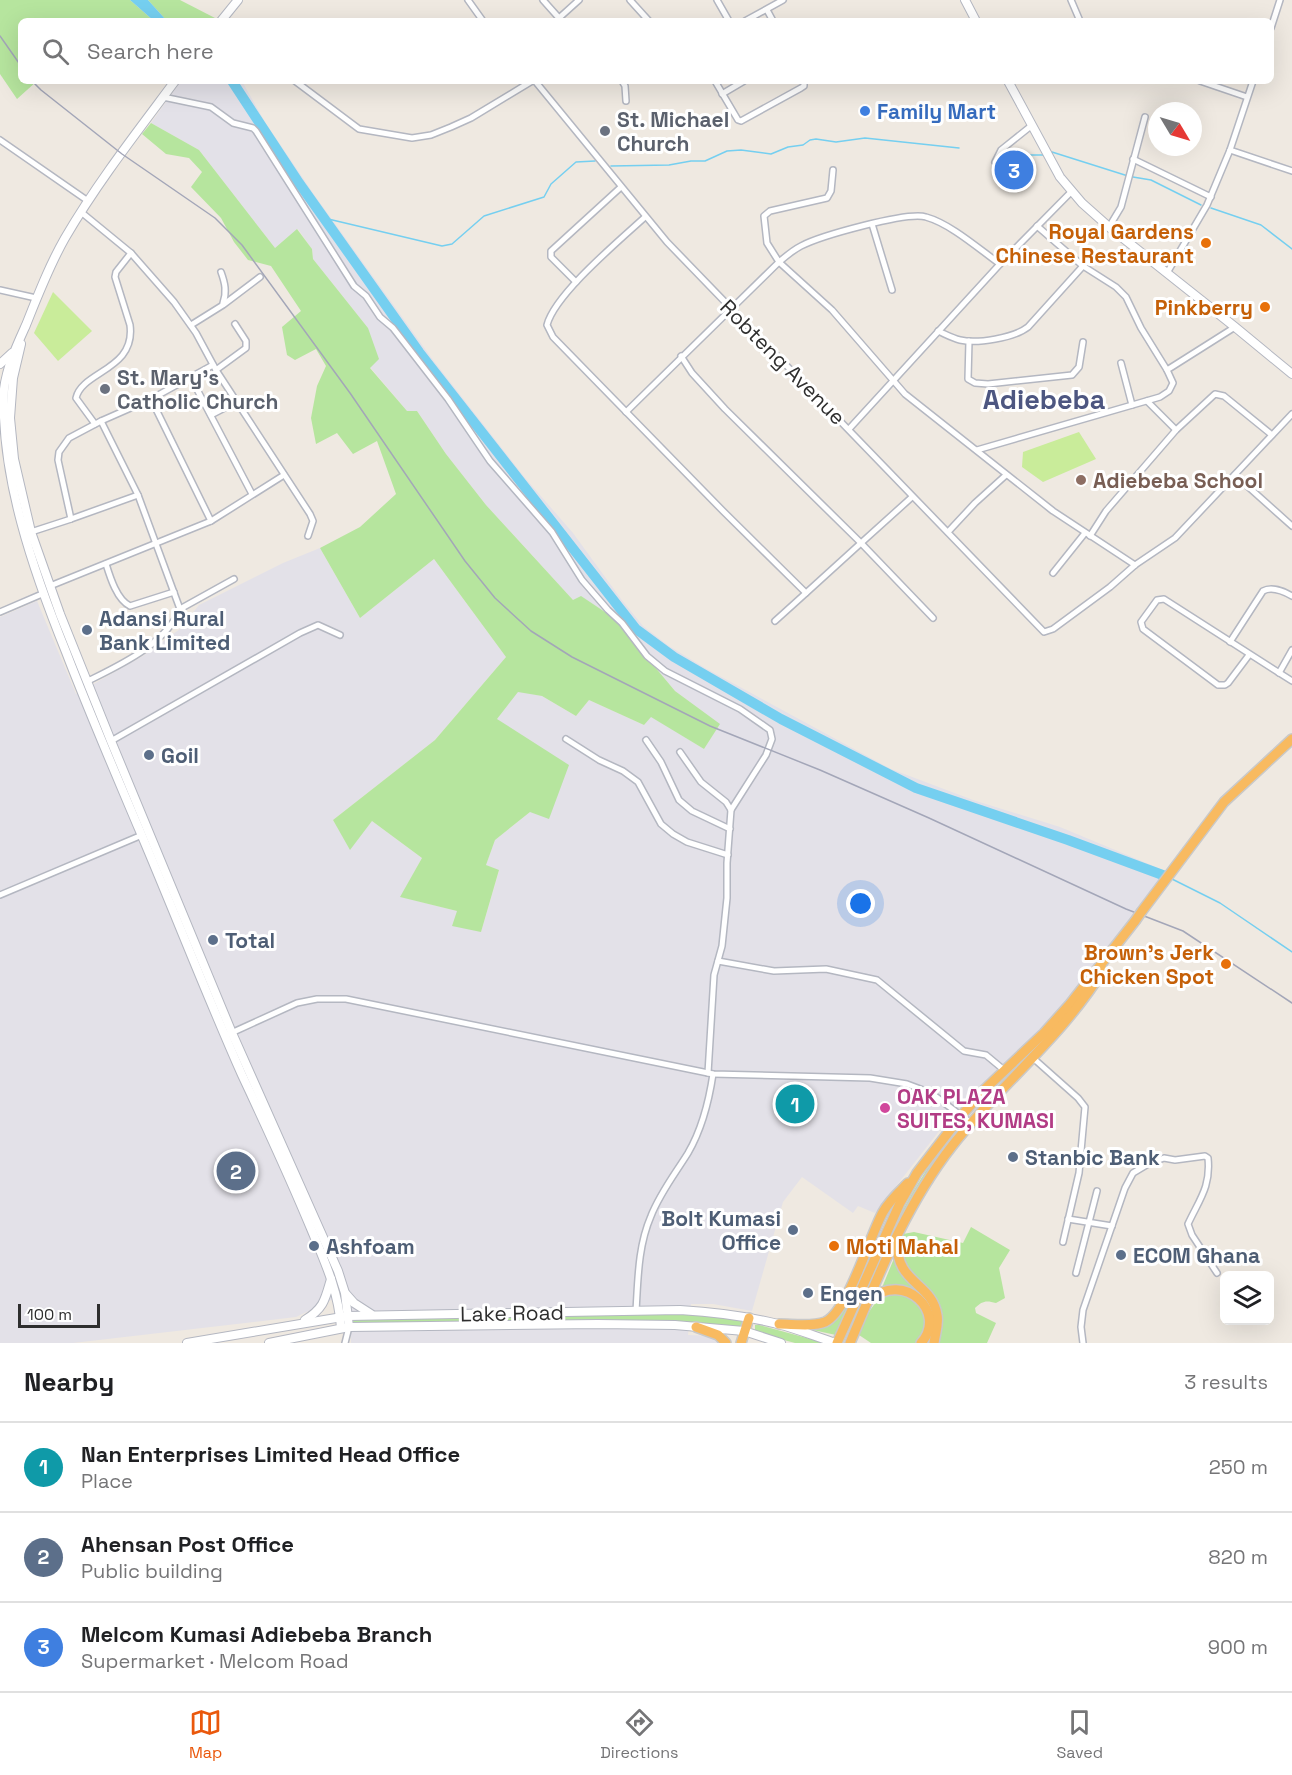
<!DOCTYPE html>
<html lang="en">
<head>
<meta charset="utf-8">
<style>
	:root { --surface:#fff; --page:#f2f2f2; --text:#202124; --muted:#757577; --line:#e0e0e0; --accent:#ea580c }
	body { margin:0; font-family:"Space Grotesk",sans-serif; background:var(--page); color:var(--text) }
	.controls { position:absolute; right:18px; bottom:18px; display:grid; overflow:hidden; border-radius:9px; box-shadow:0 6px 24px #0002 }
	.controls button { width:54px; height:54px; display:grid; place-items:center; padding:0; border:0; border-bottom:2px solid var(--line); background:var(--surface); color:var(--text); font:30px sans-serif }
	.compass { position:absolute; left:1148px; top:102px; width:54px; height:54px; border-radius:50%; background:var(--surface); box-shadow:0 6px 24px #0002; rotate:128deg }
	.scale { position:absolute; left:18px; bottom:15px; width:82px; box-sizing:border-box; padding-left:6px; border:3px solid #2e2e2e; border-top:0; font-size:16px; line-height:21px; white-space:nowrap; color:#2e2e2e; -webkit-text-stroke:4px #fff; paint-order:stroke }
	.you { position:absolute; left:861px; top:904px; width:21px; height:21px; margin:-15px; border:4px solid #fff; border-radius:50%; background:#1a73e8; box-shadow:0 0 0 9px #1a73e833 }
	.badge { display:grid; place-items:center; width:39px; height:39px; border-radius:50%; background:var(--accent); color:#fff; font-size:20px; font-weight:700 }
	.pin { position:absolute; translate:-50% -50%; border:3px solid #fff; box-shadow:0 2px 6px #0006 }
	.list { margin:0; padding:0; list-style:none }
	h2 { display:flex; justify-content:space-between; align-items:center; height:78px; margin:0; padding:0 24px; font-size:26px }
	h2 small { font-size:20px; font-weight:400; color:var(--muted) }
	.list li { display:grid; grid-template-columns:39px 1fr auto; gap:18px; align-items:center; box-sizing:border-box; height:90px; padding:0 24px; border-top:2px solid var(--line) }
	.list b { display:block; font-size:22px; white-space:nowrap }
	.list p { margin:0; font-size:20px; white-space:nowrap; color:var(--muted) }
	.list em { font-size:20px; font-style:normal; color:var(--muted) }
	.icon { flex:none; width:33px; height:33px; fill:none; stroke:currentColor; stroke-width:2; stroke-linecap:round; stroke-linejoin:round }
	.map { position:relative; flex:none; width:1292px; height:1343px; overflow:hidden }
	.search { position:absolute; background:var(--surface); box-shadow:0 6px 24px #0002; left:18px; right:18px; top:18px; height:66px; display:flex; align-items:center; gap:15px; box-sizing:border-box; padding:0 21px; border-radius:9px; color:var(--muted); font-size:22px }
	.sheet { height:348px; background:var(--surface) }
	nav { display:flex; justify-content:space-around; align-items:center; box-sizing:border-box; height:84px; border-top:2px solid var(--line); background:var(--surface); font-size:16px; color:var(--muted) }
	nav a { display:grid; justify-items:center; gap:3px }
	nav .on { color:var(--accent) }
	.map>svg:first-child { display:block }
	.industrial { fill:#e3e1e8 }
	.green { fill:#b6e59e }
	.pitch { fill:#c9ec9a }
	.water { fill:#75cff0 }
	.lines { fill:none; stroke-linecap:round; stroke-linejoin:round }
	.stream { stroke:#75cff0; stroke-width:1.5 }
	.river { stroke:#75cff0; stroke-width:10 }
	.minor-casing { stroke:#b4b7c1; stroke-width:8 }
	.secondary-casing { stroke:#b4b7c1; stroke-width:10 }
	.trunk-casing { stroke:#c9c9c9; stroke-width:12 }
	.minor { stroke:#fff; stroke-width:5 }
	.secondary { stroke:#fff; stroke-width:8 }
	.trunk { stroke:#f8ba60; stroke-width:9 }
	.rail { stroke:#a3a6b8; stroke-width:1.5 }
	.trunk-bridge-casing { stroke:#c9c9c9; stroke-width:12; stroke-linecap:butt }
	.trunk-bridge { stroke:#f8ba60; stroke-width:9 }
	.shop-dot { fill:#3f7fe0; stroke:#fff; stroke-width:2 }
	.worship-dot { fill:#6b7280; stroke:#fff; stroke-width:2 }
	.food-dot { fill:#e8710a; stroke:#fff; stroke-width:2 }
	.education-dot { fill:#8d6e63; stroke:#fff; stroke-width:2 }
	.service-dot { fill:#5c6f8a; stroke:#fff; stroke-width:2 }
	.hotel-dot { fill:#d1479c; stroke:#fff; stroke-width:2 }
	.labels { text-anchor:middle; dominant-baseline:central; stroke-width:6; stroke-linejoin:round; paint-order:stroke }
	.shop-label { font-size:21px; font-weight:bold; fill:#366cbe; stroke:#fff; text-anchor:start }
	.worship-label { font-size:21px; font-weight:bold; fill:#5b616d; stroke:#fff; text-anchor:start }
	.food-label { font-size:21px; font-weight:bold; fill:#c56008; stroke:#fff; text-anchor:end }
	.street-label { font-size:21px; fill:#2e2e2e; stroke:#fff }
	.education-label { font-size:21px; font-weight:bold; fill:#785e54; stroke:#fff; text-anchor:start }
	.service-label { font-size:21px; font-weight:bold; fill:#4e5e75; stroke:#fff; text-anchor:start }
	.hotel-label { font-size:21px; font-weight:bold; fill:#b23c85; stroke:#fff; text-anchor:start }
	.district-label { font-size:27px; font-weight:bold; fill:#4d5680; stroke:#fff }
</style>
</head>
<body>
<div class="map">
<svg width="1292" height="1343" viewBox="0 0 1292 1343">
	<rect width="100%" height="100%" fill="#efe9e1"/>
	<polygon class="industrial" points="181,81 241,81 243,83 265,122 313,193 433,360 526,479 573,533 621,599 643,626 669,646 705,668 891,769 973,800 1060,827 1168,872 1078,988 1032,1038 969,1097 940,1130 875,1213 858,1206 853,1213 802,1177 783,1202 752,1311 713,1304 691,1304 688,1335 712,1336 720,1343 351,1343 350,1291 296,1317 73,1343 0,1343 0,617 37,601 76,694 143,656 180,629 199,605 283,563 320,548 360,618 434,559 506,657 435,740 333,820 350,849 372,821 422,858 401,897 457,911 481,932 499,871 486,865 495,840 530,812 497,719 518,691 542,696 576,716 589,700 644,725 651,716 704,749 719,724 675,691 614,618 573,600 486,505 446,454 417,411 407,411 370,367 368,328 313,259 312,249 298,229 275,248 199,150 151,123"/>
	<g class="green">
		<polygon points="0,0 130,0 154,21 21,21 21,81 37,81 17,99 0,74"/>
		<polygon points="148,0 180,0 215,18 212,21 167,21"/>
		<polygon points="151,123 199,150 275,248 297,229 312,249 313,259 368,328 379,359 370,368 407,411 417,411 446,454 486,505 573,600 581,596 614,618 675,691 720,724 704,749 651,717 644,725 589,700 576,716 542,696 518,692 497,719 569,765 549,819 530,812 495,840 486,865 499,870 481,932 452,926 457,911 400,897 422,858 372,821 350,850 333,820 435,740 506,657 434,559 360,618 320,548 360,527 396,494 377,441 353,454 337,433 316,444 311,418 317,386 326,366 316,349 295,360 287,355 282,327 301,311 271,266 248,260 234,242 221,218 191,187 202,172 189,158 166,154 142,134"/>
		<path d="M 962,1122 L 964,1124 C 934,1160 911,1200 889,1240 C 906,1198 933,1158 962,1122 Z"/>
		<path d="M 971,1227 L 1010,1250 L 999,1268 L 1005,1298 L 996,1303 C 986,1300 982,1301 975,1308 L 976,1313 L 996,1323 L 987,1343 L 939,1343 C 939,1334 943,1324 942,1315 C 937,1281 895,1285 903,1234 L 914,1232 L 963,1243 Z"/>
		<path d="M 895,1256 C 900,1284 929,1292 933,1315 C 934,1323 931,1334 930,1343 L 925,1343 L 930,1334 L 920,1297 L 881,1290 Z"/>
		<path d="M 896,1294 C 923,1299 933,1321 916,1343 L 871,1343 L 859,1335 C 868,1314 871,1298 896,1294 Z"/>
		<path d="M 846,1305 L 849,1305 L 836,1335 L 799,1327 C 823,1327 833,1327 846,1305 Z"/>
		<polygon points="684,1314 712,1315 746,1320 744,1329 627,1321 513,1321 356,1325 353,1322 354,1318"/>
		<polygon points="755,1325 759,1325 825,1343 795,1343 755,1332"/>
	</g>
	<g class="pitch">
		<polygon points="53,292 92,331 58,361 34,333"/>
		<polygon points="1079,432 1096,459 1043,482 1022,467 1023,452"/>
	</g>
	<polygon class="water" points="130,0 148,0 167,21 154,21"/>
	<g class="lines">
		<g class="stream">
			<polyline points="1052,152 1128,176"/>
			<polyline points="1003,155 1043,155"/>
			<polyline points="611,166 669,165 691,161 705,161 727,151 741,150 771,154 788,147 803,145 810,140 816,139 836,142 865,138 959,148"/>
			<polyline points="1133,177 1151,180 1201,205"/>
			<polyline points="1211,208 1261,225 1292,249"/>
			<polyline points="324,218 442,246 452,244 484,216 544,197 551,184 576,162 595,161"/>
			<polyline points="1172,879 1220,903 1292,952"/>
		</g>
		<polyline class="river" points="232,81 299,183 419,352 636,629 674,657 781,719 916,788 1068,840 1168,877"/>
		<g class="minor-casing">
			<g id="minor">
				<polyline points="468,0 483,21"/>
				<polyline points="543,0 559,18 579,0"/>
				<polyline points="630,0 649,21"/>
				<polyline points="717,0 729,21"/>
				<polyline points="1071,0 1080,21"/>
				<polyline points="767,10 773,21"/>
				<polyline points="745,21 783,0"/>
				<polyline points="1271,28 1280,0"/>
				<polyline points="295,81 359,129 412,138 431,135 451,127 471,118 532,81"/>
				<polyline points="535,81 667,242 1044,632 1053,629 1110,587 1135,565 1175,538 1292,414"/>
				<polyline points="622,81 625,86 626,101"/>
				<polyline points="715,81 738,120 741,121 801,88 804,86 804,81"/>
				<polyline points="1200,81 1247,97"/>
				<polyline points="722,94 744,81"/>
				<polyline points="163,97 211,107 233,123 253,128 256,131 354,286 366,296 380,317 393,328 448,399 490,461 552,532 582,580 608,610 622,623 647,656 665,671 740,709 770,730 772,739 766,755 731,810"/>
				<polyline points="0,140 88,201"/>
				<polyline points="1230,150 1292,171"/>
				<polyline points="1133,159 1211,197"/>
				<polyline points="995,162 1001,150 1031,126"/>
				<polyline points="833,170 831,191 827,198 770,211 764,216 767,243 779,262 832,310 905,394 1053,511 1135,565"/>
				<polyline points="81,212 131,253 174,302 196,333 216,370 310,514 313,521 308,536"/>
				<path d="M 645,217 C 620,240 555,294 547,325 L 553,337 L 723,511 L 806,593 L 861,543 L 933,618"/>
				<polyline points="872,224 892,290"/>
				<polyline points="1037,226 1083,266 1116,287 1126,297 1141,328 1167,370"/>
				<polyline points="1109,227 1121,207 1145,117"/>
				<path d="M 221,272 C 225,283 227,292 223,303"/>
				<polyline points="1167,273 1207,205 1230,150 1253,81"/>
				<polyline points="576,282 551,257 551,251 621,187"/>
				<polyline points="0,290 36,298"/>
				<polyline points="191,325 223,305 260,277"/>
				<path d="M 938,331 C 945,334 952,338 960,340 C 977,344 1014,338 1028,327 L 1083,266"/>
				<polyline points="969,341 968,379 975,383 988,384 1072,375 1079,367 1083,342"/>
				<polyline points="681,356 692,373 725,409 861,543 912,497"/>
				<polyline points="1121,363 1132,405"/>
				<polyline points="216,370 246,348 246,341 235,324"/>
				<polyline points="191,378 252,494"/>
				<polyline points="151,399 211,521"/>
				<polyline points="1147,401 1176,430"/>
				<path d="M 626,412 L 779,262 C 786,256 793,250 801,246 C 820,236 908,211 926,217 C 951,224 979,249 1000,264"/>
				<polyline points="211,415 236,402"/>
				<path d="M 95,424 L 76,398 C 82,371 136,370 130,325 L 115,277 L 116,272 L 131,253"/>
				<polyline points="849,429 1000,264 1071,192"/>
				<polyline points="977,450 1160,397 1169,391 1173,383 1167,370 1235,327"/>
				<polyline points="1235,475 1292,526"/>
				<polyline points="71,519 138,495"/>
				<polyline points="31,532 71,519 58,460 59,452 69,438 101,421 151,399 213,365"/>
				<polyline points="948,532 975,503 1006,475"/>
				<polyline points="1090,536 1106,511 1176,430 1215,394 1224,396 1272,435"/>
				<path d="M 106,564 C 110,577 117,600 130,606 L 174,592"/>
				<polyline points="1053,573 1085,533"/>
				<polyline points="50,586 211,521 284,475"/>
				<polyline points="180,609 234,579"/>
				<polyline points="0,612 42,594"/>
				<polyline points="775,621 806,593"/>
				<path d="M 1230,642 L 1263,591 C 1272,586 1283,591 1292,596"/>
				<polyline points="1249,655 1228,683 1225,685 1218,685 1143,629 1141,622 1157,600 1164,599 1292,681"/>
				<polyline points="1279,673 1292,650"/>
				<path d="M 88,681 C 120,665 166,644 180,609 L 138,495 L 101,421"/>
				<polyline points="566,739 599,760 623,771 638,782 661,824 673,834 687,842 728,855"/>
				<polyline points="646,740 661,762 679,800 692,811 730,829"/>
				<polyline points="111,741 300,633 318,625 340,635"/>
				<polyline points="680,752 701,782 726,802 731,810 727,863 727,898 722,946 714,975 708,1073"/>
				<polyline points="0,895 142,835"/>
				<polyline points="718,961 774,971 826,969 877,980 964,1051 986,1055 1004,1070"/>
				<polyline points="229,1034 297,1003 317,999 346,999 713,1074 870,1078 907,1084 931,1093 971,1123"/>
				<polyline points="1033,1058 1078,1098 1085,1107 1079,1173 1063,1242"/>
				<polyline points="1068,1219 1112,1226"/>
				<polyline points="1076,1273 1097,1191"/>
				<path d="M 636,1311 C 638,1279 638,1246 651,1216 C 660,1193 675,1174 688,1153 C 702,1129 709,1101 713,1074"/>
				<polyline points="345,1343 349,1327"/>
				<path d="M 1083,1343 L 1081,1327 L 1083,1310 L 1125,1188 L 1133,1173 L 1148,1164 L 1164,1158 L 1175,1160 L 1205,1156 L 1208,1158 C 1211,1187 1199,1200 1188,1224 L 1192,1235 L 1217,1273"/>
			</g>
		</g>
		<g class="secondary-casing">
			<g id="secondary">
				<polyline points="965,0 976,21"/>
				<polyline points="221,21 238,0"/>
				<path d="M 175,81 C 137,132 97,183 65,238 C 49,266 38,295 26,325 C 17,345 7,366 4,389 C 0,476 34,573 66,652 C 89,712 114,770 139,829 C 174,911 206,994 242,1075 C 266,1126 290,1178 312,1231 C 325,1262 339,1293 341,1328"/>
				<polyline points="1008,81 1060,177 1082,203 1109,227 1235,327 1292,374"/>
				<polyline points="21,344 13,378 10,418 14,459 31,532 60,614 111,741 232,1033 338,1271 345,1293 349,1327"/>
				<polyline points="0,364 12,353"/>
				<polyline points="346,1294 354,1303 371,1314"/>
				<path d="M 305,1320 C 324,1308 325,1300 331,1279"/>
				<path d="M 187,1343 L 348,1316 L 680,1310 C 713,1312 746,1316 778,1324 C 797,1329 817,1337 836,1343"/>
				<polyline points="269,1343 349,1327 598,1324 675,1325 744,1331 781,1343"/>
			</g>
		</g>
		<g class="trunk-casing">
			<g id="trunk">
				<polyline points="1142,911 1224,802 1292,739"/>
				<path d="M 897,1240 C 895,1284 932,1282 937,1315 C 939,1325 935,1334 934,1343"/>
				<path d="M 869,1300 C 905,1270 948,1313 921,1343"/>
				<path d="M 779,1324 C 793,1324 812,1327 825,1322 C 848,1312 870,1235 883,1212 C 889,1201 899,1192 908,1183"/>
				<polyline points="696,1327 718,1335 726,1343"/>
				<polyline points="741,1343 749,1318"/>
				<polyline points="837,1343 900,1203 917,1173 961,1116 985,1089 1044,1033 1070,1004 1135,921"/>
				<path d="M 850,1343 C 879,1274 906,1205 952,1146 C 1000,1085 1062,1037 1103,970"/>
			</g>
		</g>
		<use href="#minor" class="minor"/>
		<use href="#secondary" class="secondary"/>
		<use href="#trunk" class="trunk"/>
		<g class="rail">
			<polyline points="0,36 21,66"/>
			<polyline points="32,81 41,90 122,154 215,218 242,245 350,393 465,561 495,598 531,631 572,657 710,726 820,770 929,818 1126,909 1183,931 1292,1003"/>
		</g>
		<g class="trunk-bridge-casing">
			<polyline id="trunk-bridge" points="1135,921 1142,911"/>
		</g>
		<use href="#trunk-bridge" class="trunk-bridge"/>
	</g>
	<circle class="shop-dot" cx="865" cy="111" r="6"/>
	<g class="worship-dot">
		<circle cx="605" cy="131" r="6"/>
		<circle cx="105" cy="389" r="6"/>
	</g>
	<g class="food-dot">
		<circle cx="1206" cy="243" r="6"/>
		<circle cx="1265" cy="307" r="6"/>
		<circle cx="1226" cy="964" r="6"/>
		<circle cx="834" cy="1246" r="6"/>
	</g>
	<circle class="education-dot" cx="1081" cy="480" r="6"/>
	<g class="service-dot">
		<circle cx="87" cy="630" r="6"/>
		<circle cx="149" cy="755" r="6"/>
		<circle cx="213" cy="940" r="6"/>
		<circle cx="1013" cy="1157" r="6"/>
		<circle cx="793" cy="1230" r="6"/>
		<circle cx="314" cy="1246" r="6"/>
		<circle cx="1121" cy="1255" r="6"/>
		<circle cx="808" cy="1293" r="6"/>
	</g>
	<circle class="hotel-dot" cx="885" cy="1108" r="6"/>
	<g class="labels">
		<g class="shop-label">
			<text x="877" y="111">Family Mart</text>
		</g>
		<g class="worship-label">
			<text x="617" y="119">St. Michael<tspan x="617" dy="24">Church</tspan></text>
			<text x="117" y="377">St. Mary's<tspan x="117" dy="24">Catholic Church</tspan></text>
		</g>
		<g class="food-label">
			<text x="1194" y="231">Royal Gardens<tspan x="1194" dy="24">Chinese Restaurant</tspan></text>
			<text x="1253" y="307">Pinkberry</text>
			<text x="1214" y="952">Brown's Jerk<tspan x="1214" dy="24">Chicken Spot</tspan></text>
			<text x="846" y="1246" text-anchor="start">Moti Mahal</text>
		</g>
		<g class="street-label">
			<text transform="translate(783 362) rotate(45)">Robteng Avenue</text>
			<text transform="translate(512 1313) rotate(-1)">Lake Road</text>
		</g>
		<g class="education-label">
			<text x="1093" y="480">Adiebeba School</text>
		</g>
		<g class="service-label">
			<text x="99" y="618">Adansi Rural<tspan x="99" dy="24">Bank Limited</tspan></text>
			<text x="161" y="755">Goil</text>
			<text x="225" y="940">Total</text>
			<text x="1025" y="1157">Stanbic Bank</text>
			<text x="781" y="1218" text-anchor="end">Bolt Kumasi<tspan x="781" dy="24">Office</tspan></text>
			<text x="326" y="1246">Ashfoam</text>
			<text x="1133" y="1255">ECOM Ghana</text>
			<text x="820" y="1293">Engen</text>
		</g>
		<g class="hotel-label">
			<text x="897" y="1096">OAK PLAZA<tspan x="897" dy="24">SUITES, KUMASI</tspan></text>
		</g>
		<g class="district-label">
			<text x="1044" y="399">Adiebeba</text>
		</g>
	</g>
</svg>
<div class="controls">
<button><svg class="icon" aria-label="layers" viewBox="0 0 24 24"><path d="M12 4l9 5-9 5-9-5zM3 14l9 5 9-5"/></svg></button>
</div>
<svg class="compass" viewBox="-18 -18 36 36"><path d="M0-13l5 13h-10z" fill="#e53935"/><path d="M0 13l5-13h-10z" fill="#757577"/></svg>
<div class="scale">100 m</div>
<div class="you"></div>
<div class="pin badge" style="left:795px;top:1104px;background:#0f9aa8">1</div>
<div class="pin badge" style="left:236px;top:1171px;background:#5c6f8a">2</div>
<div class="pin badge" style="left:1014px;top:170px;background:#3f7fe0">3</div>
<div class="search"><svg class="icon" aria-label="search" viewBox="0 0 24 24"><circle cx="10" cy="10" r="6"/><path d="M15 15l6 6"/></svg>Search here</div>
</div>
<section class="sheet">
<h2>Nearby<small>3 results</small></h2>
<ul class="list">
<li><span class="badge" style="background:#0f9aa8">1</span><div><b>Nan Enterprises Limited Head Office</b><p>Place</p></div><em>250 m</em></li>
<li><span class="badge" style="background:#5c6f8a">2</span><div><b>Ahensan Post Office</b><p>Public building</p></div><em>820 m</em></li>
<li><span class="badge" style="background:#3f7fe0">3</span><div><b>Melcom Kumasi Adiebeba Branch</b><p>Supermarket · Melcom Road</p></div><em>900 m</em></li>
</ul>
</section>
<nav>
<a class="on"><svg class="icon" aria-label="map" viewBox="0 0 24 24"><path d="M3 6l6-2 6 2 6-2v14l-6 2-6-2-6 2zM9 4v14M15 6v14"/></svg>Map</a>
<a><svg class="icon" aria-label="directions" viewBox="0 0 24 24"><path d="M12 3l9 9-9 9-9-9zM9 14v-3h6M13 9l2 2-2 2"/></svg>Directions</a>
<a><svg class="icon" aria-label="saved" viewBox="0 0 24 24"><path d="M7 4h10v16l-5-4-5 4z"/></svg>Saved</a>
</nav>
</body>
</html>
